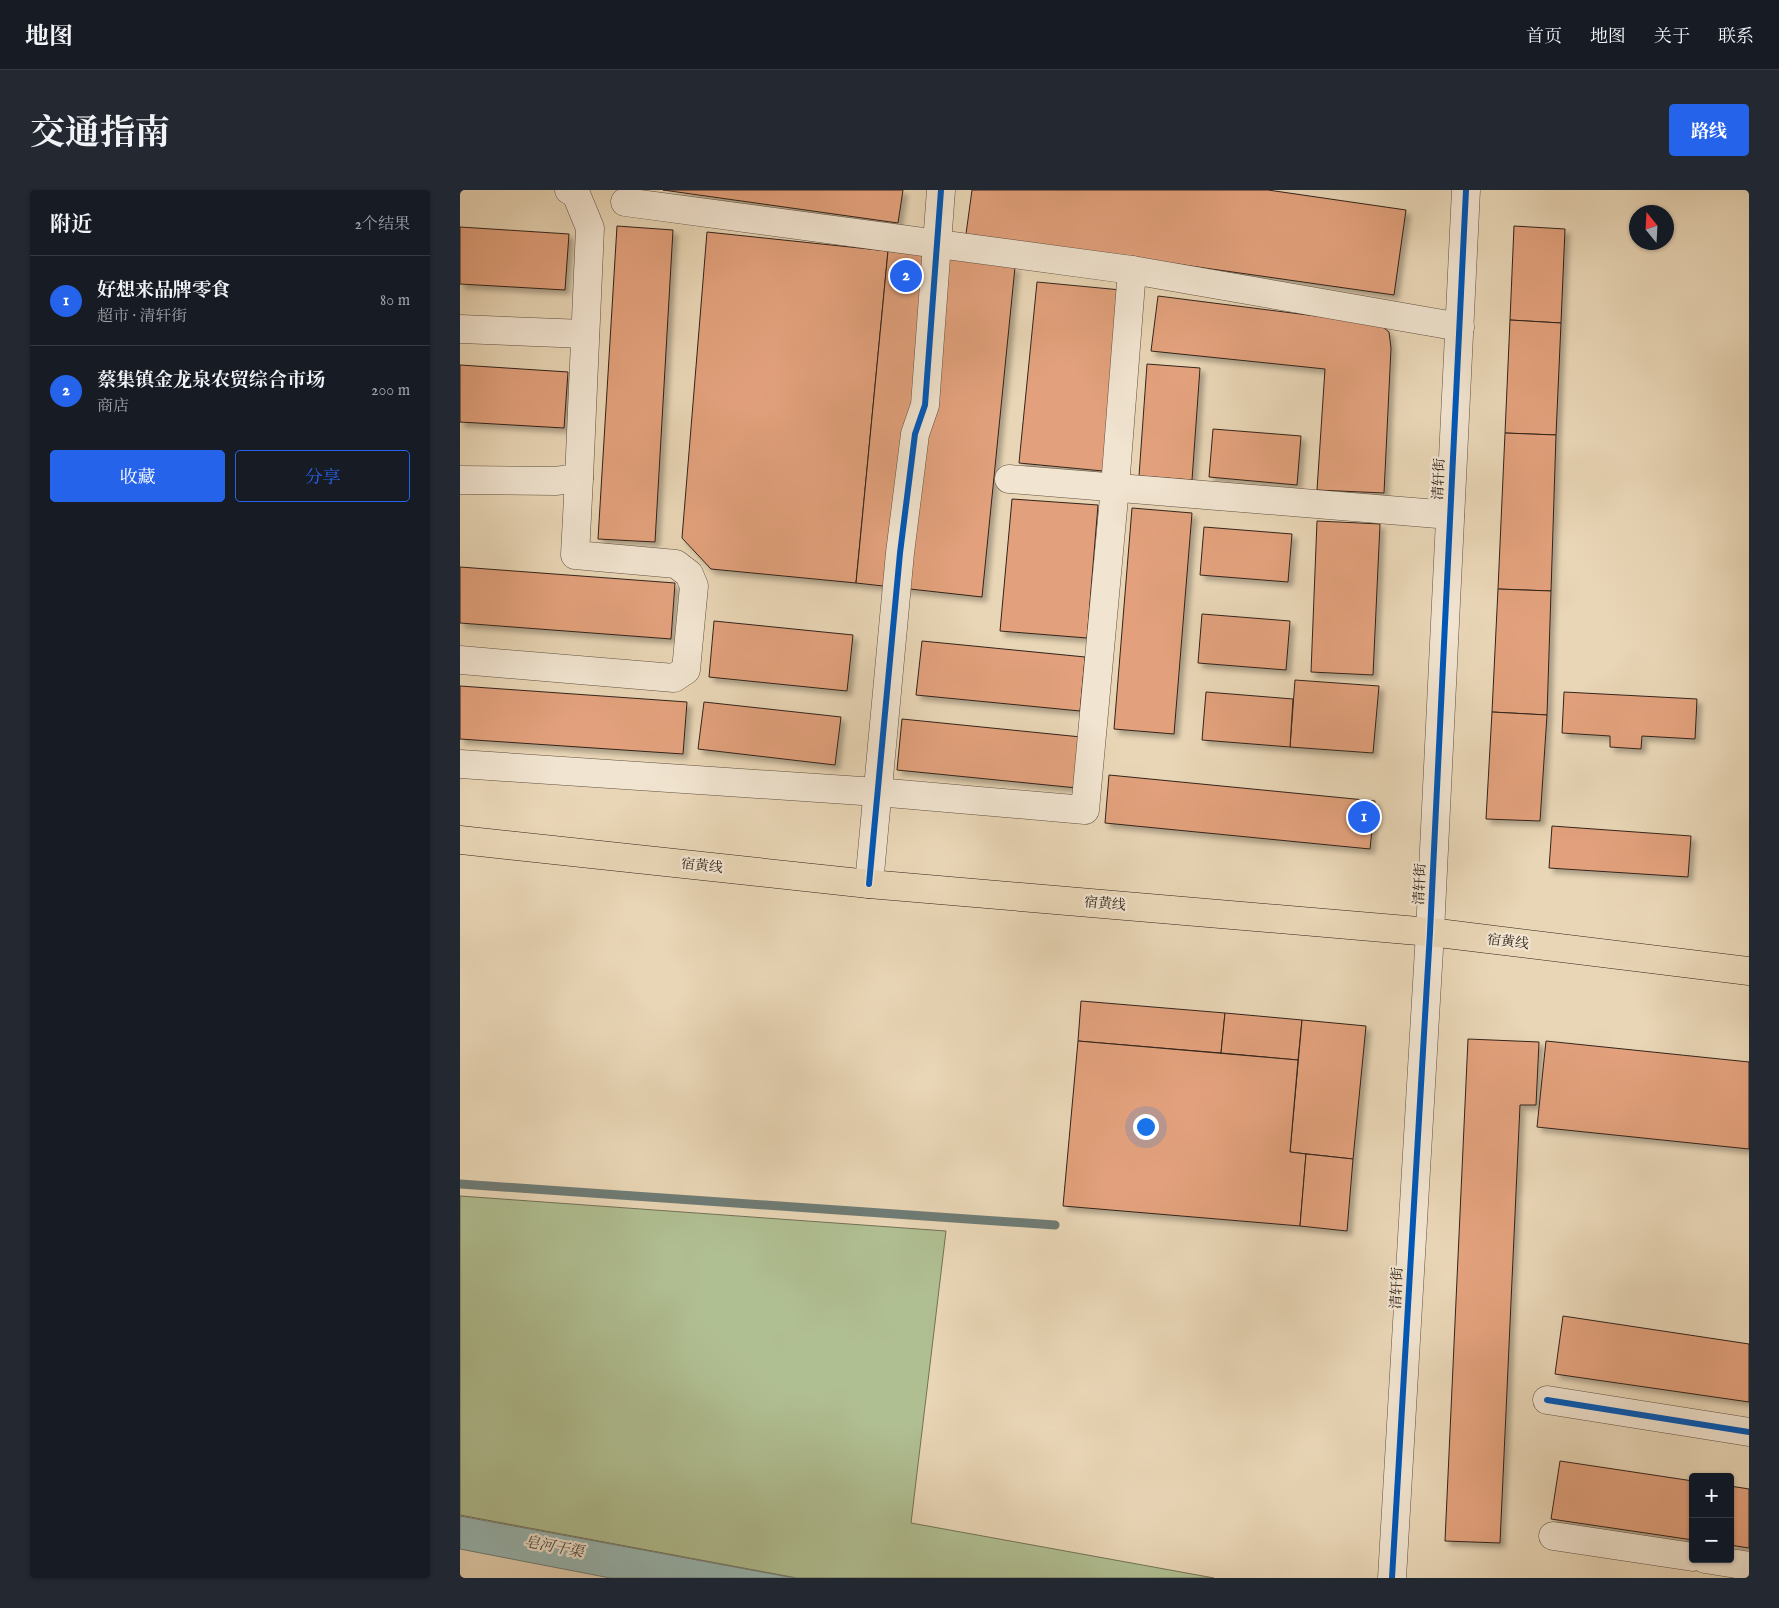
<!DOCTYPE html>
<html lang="zh">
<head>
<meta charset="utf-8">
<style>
	:root { --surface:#171b24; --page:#242831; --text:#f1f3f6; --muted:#9ea1a6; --line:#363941; --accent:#2563eb }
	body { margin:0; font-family:"IM FELL English","Noto Serif SC",serif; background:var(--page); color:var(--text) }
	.controls { position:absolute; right:15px; bottom:15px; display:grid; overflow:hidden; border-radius:5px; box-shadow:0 1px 4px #0004 }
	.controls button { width:45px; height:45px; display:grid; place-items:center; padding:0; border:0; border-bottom:1px solid var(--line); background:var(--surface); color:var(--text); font:25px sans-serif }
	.compass { position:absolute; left:1169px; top:15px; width:45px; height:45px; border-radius:50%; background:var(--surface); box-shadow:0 1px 4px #0004; rotate:342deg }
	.you { position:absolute; left:685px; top:936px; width:18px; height:18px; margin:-12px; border:4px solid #fff; border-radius:50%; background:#1a73e8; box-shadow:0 0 0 8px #1a73e833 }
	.badge { display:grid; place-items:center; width:32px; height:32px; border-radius:50%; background:var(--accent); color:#fff; font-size:16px; font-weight:700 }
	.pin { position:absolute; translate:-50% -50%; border:2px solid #fff; box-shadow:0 1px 5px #0006 }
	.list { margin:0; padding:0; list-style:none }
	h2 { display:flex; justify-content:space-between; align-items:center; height:65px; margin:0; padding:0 20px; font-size:21px }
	h2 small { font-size:16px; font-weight:400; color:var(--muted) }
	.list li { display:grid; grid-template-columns:32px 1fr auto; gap:15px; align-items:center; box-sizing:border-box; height:90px; padding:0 20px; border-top:1px solid var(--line) }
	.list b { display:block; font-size:19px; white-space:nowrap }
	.list p { margin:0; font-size:16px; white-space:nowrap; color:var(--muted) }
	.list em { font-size:16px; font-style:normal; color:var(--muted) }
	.actions { display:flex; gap:10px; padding:15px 20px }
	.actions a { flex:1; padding:11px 0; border:1px solid var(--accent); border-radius:5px; text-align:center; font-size:18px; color:var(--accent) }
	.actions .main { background:var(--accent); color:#fff }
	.map { position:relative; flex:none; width:1289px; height:1388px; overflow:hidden; border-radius:5px }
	header { display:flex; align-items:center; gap:30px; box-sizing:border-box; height:70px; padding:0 25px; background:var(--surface); border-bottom:1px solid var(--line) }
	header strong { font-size:24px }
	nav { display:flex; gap:28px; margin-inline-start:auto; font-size:18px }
	.intro { display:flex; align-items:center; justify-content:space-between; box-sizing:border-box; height:120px; padding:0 30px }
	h1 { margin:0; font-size:35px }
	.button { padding:12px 22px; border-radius:5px; background:var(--accent); color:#fff; font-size:18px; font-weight:700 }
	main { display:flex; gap:30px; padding:0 30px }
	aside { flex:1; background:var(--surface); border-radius:5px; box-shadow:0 1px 4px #0004 }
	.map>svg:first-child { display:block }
	.green { fill:#b0bf92; stroke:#717156 }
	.water { fill:#98b8b3; stroke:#6f7c76 }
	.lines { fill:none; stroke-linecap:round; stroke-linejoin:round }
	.stream { stroke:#6f7c76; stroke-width:9 }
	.building { fill:#e2a17c; stroke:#32231a; filter:url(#shadow) }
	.minor-casing { stroke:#605041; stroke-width:29 }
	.major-casing { stroke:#32231a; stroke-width:29 }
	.minor { stroke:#f1e4d0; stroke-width:28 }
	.major { stroke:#e9d6b6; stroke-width:28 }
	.cycleway-casing { stroke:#f1e4d0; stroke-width:9 }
	.cycleway { stroke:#0057b8; stroke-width:6 }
	.labels { text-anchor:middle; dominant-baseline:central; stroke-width:4.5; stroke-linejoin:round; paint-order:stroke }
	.street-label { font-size:14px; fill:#32231a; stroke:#f1e4d0 }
	.water-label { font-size:15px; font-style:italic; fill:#4c4840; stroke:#f1e4d0 }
</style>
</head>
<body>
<header>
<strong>地图</strong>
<nav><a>首页</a><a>地图</a><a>关于</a><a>联系</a></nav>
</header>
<div class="intro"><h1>交通指南</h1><a class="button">路线</a></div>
<main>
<aside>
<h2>附近<small>2个结果</small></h2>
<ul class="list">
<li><span class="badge">1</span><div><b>好想来品牌零食</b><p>超市 · 清轩街</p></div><em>80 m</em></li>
<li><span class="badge">2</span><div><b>蔡集镇金龙泉农贸综合市场</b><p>商店</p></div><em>200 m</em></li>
</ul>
<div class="actions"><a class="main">收藏</a><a>分享</a></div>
</aside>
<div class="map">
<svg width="1289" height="1388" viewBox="0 0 1289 1388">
	<defs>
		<filter id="shadow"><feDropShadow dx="4.5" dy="4.5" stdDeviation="2.5" flood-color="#0004"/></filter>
	</defs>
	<rect width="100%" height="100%" fill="#e9d6b6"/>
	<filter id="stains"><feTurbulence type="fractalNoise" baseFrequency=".004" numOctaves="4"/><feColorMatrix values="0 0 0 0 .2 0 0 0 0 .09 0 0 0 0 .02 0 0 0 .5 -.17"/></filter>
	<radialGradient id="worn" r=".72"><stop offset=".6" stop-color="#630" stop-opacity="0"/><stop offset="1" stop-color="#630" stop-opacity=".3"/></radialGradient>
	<polygon class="green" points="0,1006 486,1041 451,1333 754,1388 337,1388 0,1325"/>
	<polygon class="water" points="0,1326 334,1388 150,1388 0,1359"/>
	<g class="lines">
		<polyline class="stream" points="0,994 595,1035"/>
	</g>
	<g class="building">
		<polygon points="203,0 443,0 438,33"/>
		<polygon points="512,0 808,0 946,20 934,105 506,44"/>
		<polygon points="157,36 213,40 195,352 138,349"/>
		<polygon points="1054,36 1105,39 1101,133 1050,130"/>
		<polygon points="0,37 109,44 105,100 0,94"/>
		<polygon points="247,42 428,61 396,393 251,379 222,348"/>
		<polygon points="428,61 555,77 522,407 396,393"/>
		<polygon points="577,92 661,100 643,281 559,273"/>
		<polygon points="698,106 919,134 929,142 931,158 924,303 857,300 865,179 691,161"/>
		<polygon points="1050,130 1101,133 1096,245 1045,243"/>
		<polygon points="687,174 740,178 732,290 679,286"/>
		<polygon points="0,175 108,182 104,238 0,232"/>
		<polygon points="753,239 841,246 837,295 749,287"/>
		<polygon points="1045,243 1096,245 1091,401 1038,399"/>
		<polygon points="552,309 638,315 627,448 540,441"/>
		<polygon points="672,318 732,323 714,544 654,539"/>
		<polygon points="857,331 920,334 913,485 851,482"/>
		<polygon points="744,337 832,344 828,392 740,385"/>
		<polygon points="0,377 215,393 211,449 0,433"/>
		<polygon points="1038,399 1091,401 1087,525 1032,522"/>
		<polygon points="742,424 830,431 826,480 738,473"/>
		<polygon points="254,431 393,445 387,501 249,487"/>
		<polygon points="462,451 625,467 620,521 456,505"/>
		<polygon points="835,490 919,496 913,563 830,557"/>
		<polygon points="0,496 227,512 223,564 0,549"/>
		<polygon points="746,502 833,509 830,557 742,550"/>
		<polygon points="1104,502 1237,509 1235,549 1182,546 1181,559 1150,557 1150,546 1102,543"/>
		<polygon points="244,512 381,527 375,575 238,559"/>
		<polygon points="1032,522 1087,525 1080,631 1026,629"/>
		<polygon points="442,529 621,547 617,598 437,580"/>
		<polygon points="649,585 915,611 910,659 645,633"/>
		<polygon points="1092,636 1231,646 1228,687 1089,678"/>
		<polygon points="621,811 765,823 761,863 618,851"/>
		<polygon points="765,823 842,830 838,870 761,863"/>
		<polygon points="842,830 906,836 893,969 830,962"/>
		<polygon points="1008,849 1079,852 1076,915 1060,915 1040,1353 985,1351"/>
		<polygon points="618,851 838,870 830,962 846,964 840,1036 603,1016"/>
		<polygon points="1086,851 1289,872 1289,959 1077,937"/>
		<polygon points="846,964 893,969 887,1041 840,1036"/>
		<polygon points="1103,1126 1289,1154 1289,1212 1095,1184"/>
		<polygon points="1100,1271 1233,1291 1233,1350 1091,1329"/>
		<polygon points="1270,1296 1289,1299 1289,1358 1270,1355"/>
	</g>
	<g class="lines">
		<g class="minor-casing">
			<g id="minor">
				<polyline points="165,12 672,80 1000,137"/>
				<polyline points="0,139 125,144"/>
				<polyline points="549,289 990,325"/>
				<polyline points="0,290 95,291 119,288 130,38 116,4 109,0"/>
				<polyline points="0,470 214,488 226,480 234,396 229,384 216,374 115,365 119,288"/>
				<polyline points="0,574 417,602 625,620 655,297 672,80"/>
				<polyline points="409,694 440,363 455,244 465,215 481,0"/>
				<polyline points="1087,1210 1289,1242"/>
				<polyline points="1093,1346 1233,1367"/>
				<polyline points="1245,1369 1289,1376"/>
				<polyline points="932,1388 970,742 1006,0"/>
			</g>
		</g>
		<g class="major-casing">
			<polyline id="major" points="0,650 409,694 970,742 1289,781"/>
		</g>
		<use href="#minor" class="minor"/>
		<use href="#major" class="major"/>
		<g class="cycleway-casing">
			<g id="cycleway">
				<polyline points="409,694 440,363 455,244 465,215 481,0"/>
				<polyline points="1087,1210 1289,1242"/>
				<polyline points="932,1388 970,742 1006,0"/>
			</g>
		</g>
		<use href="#cycleway" class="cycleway"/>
	</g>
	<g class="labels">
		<g class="street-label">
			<text transform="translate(979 289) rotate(-87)">清轩街</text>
			<text transform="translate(242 676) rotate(6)">宿黄线</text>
			<text transform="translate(960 694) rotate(-87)">清轩街</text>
			<text transform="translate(645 714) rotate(5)">宿黄线</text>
			<text transform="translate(1048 752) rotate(7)">宿黄线</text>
			<text transform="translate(937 1098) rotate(-87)">清轩街</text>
		</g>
		<g class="water-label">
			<text transform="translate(94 1357) rotate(11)">皂河干渠</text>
		</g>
	</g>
	<rect width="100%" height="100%" filter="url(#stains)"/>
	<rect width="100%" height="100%" fill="url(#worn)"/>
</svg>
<div class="controls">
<button>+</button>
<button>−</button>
</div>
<svg class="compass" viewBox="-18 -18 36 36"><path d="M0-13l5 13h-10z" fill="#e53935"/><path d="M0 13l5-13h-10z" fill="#9ea1a6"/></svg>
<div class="you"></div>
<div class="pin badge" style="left:904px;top:627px">1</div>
<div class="pin badge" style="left:446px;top:86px">2</div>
</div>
</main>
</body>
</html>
